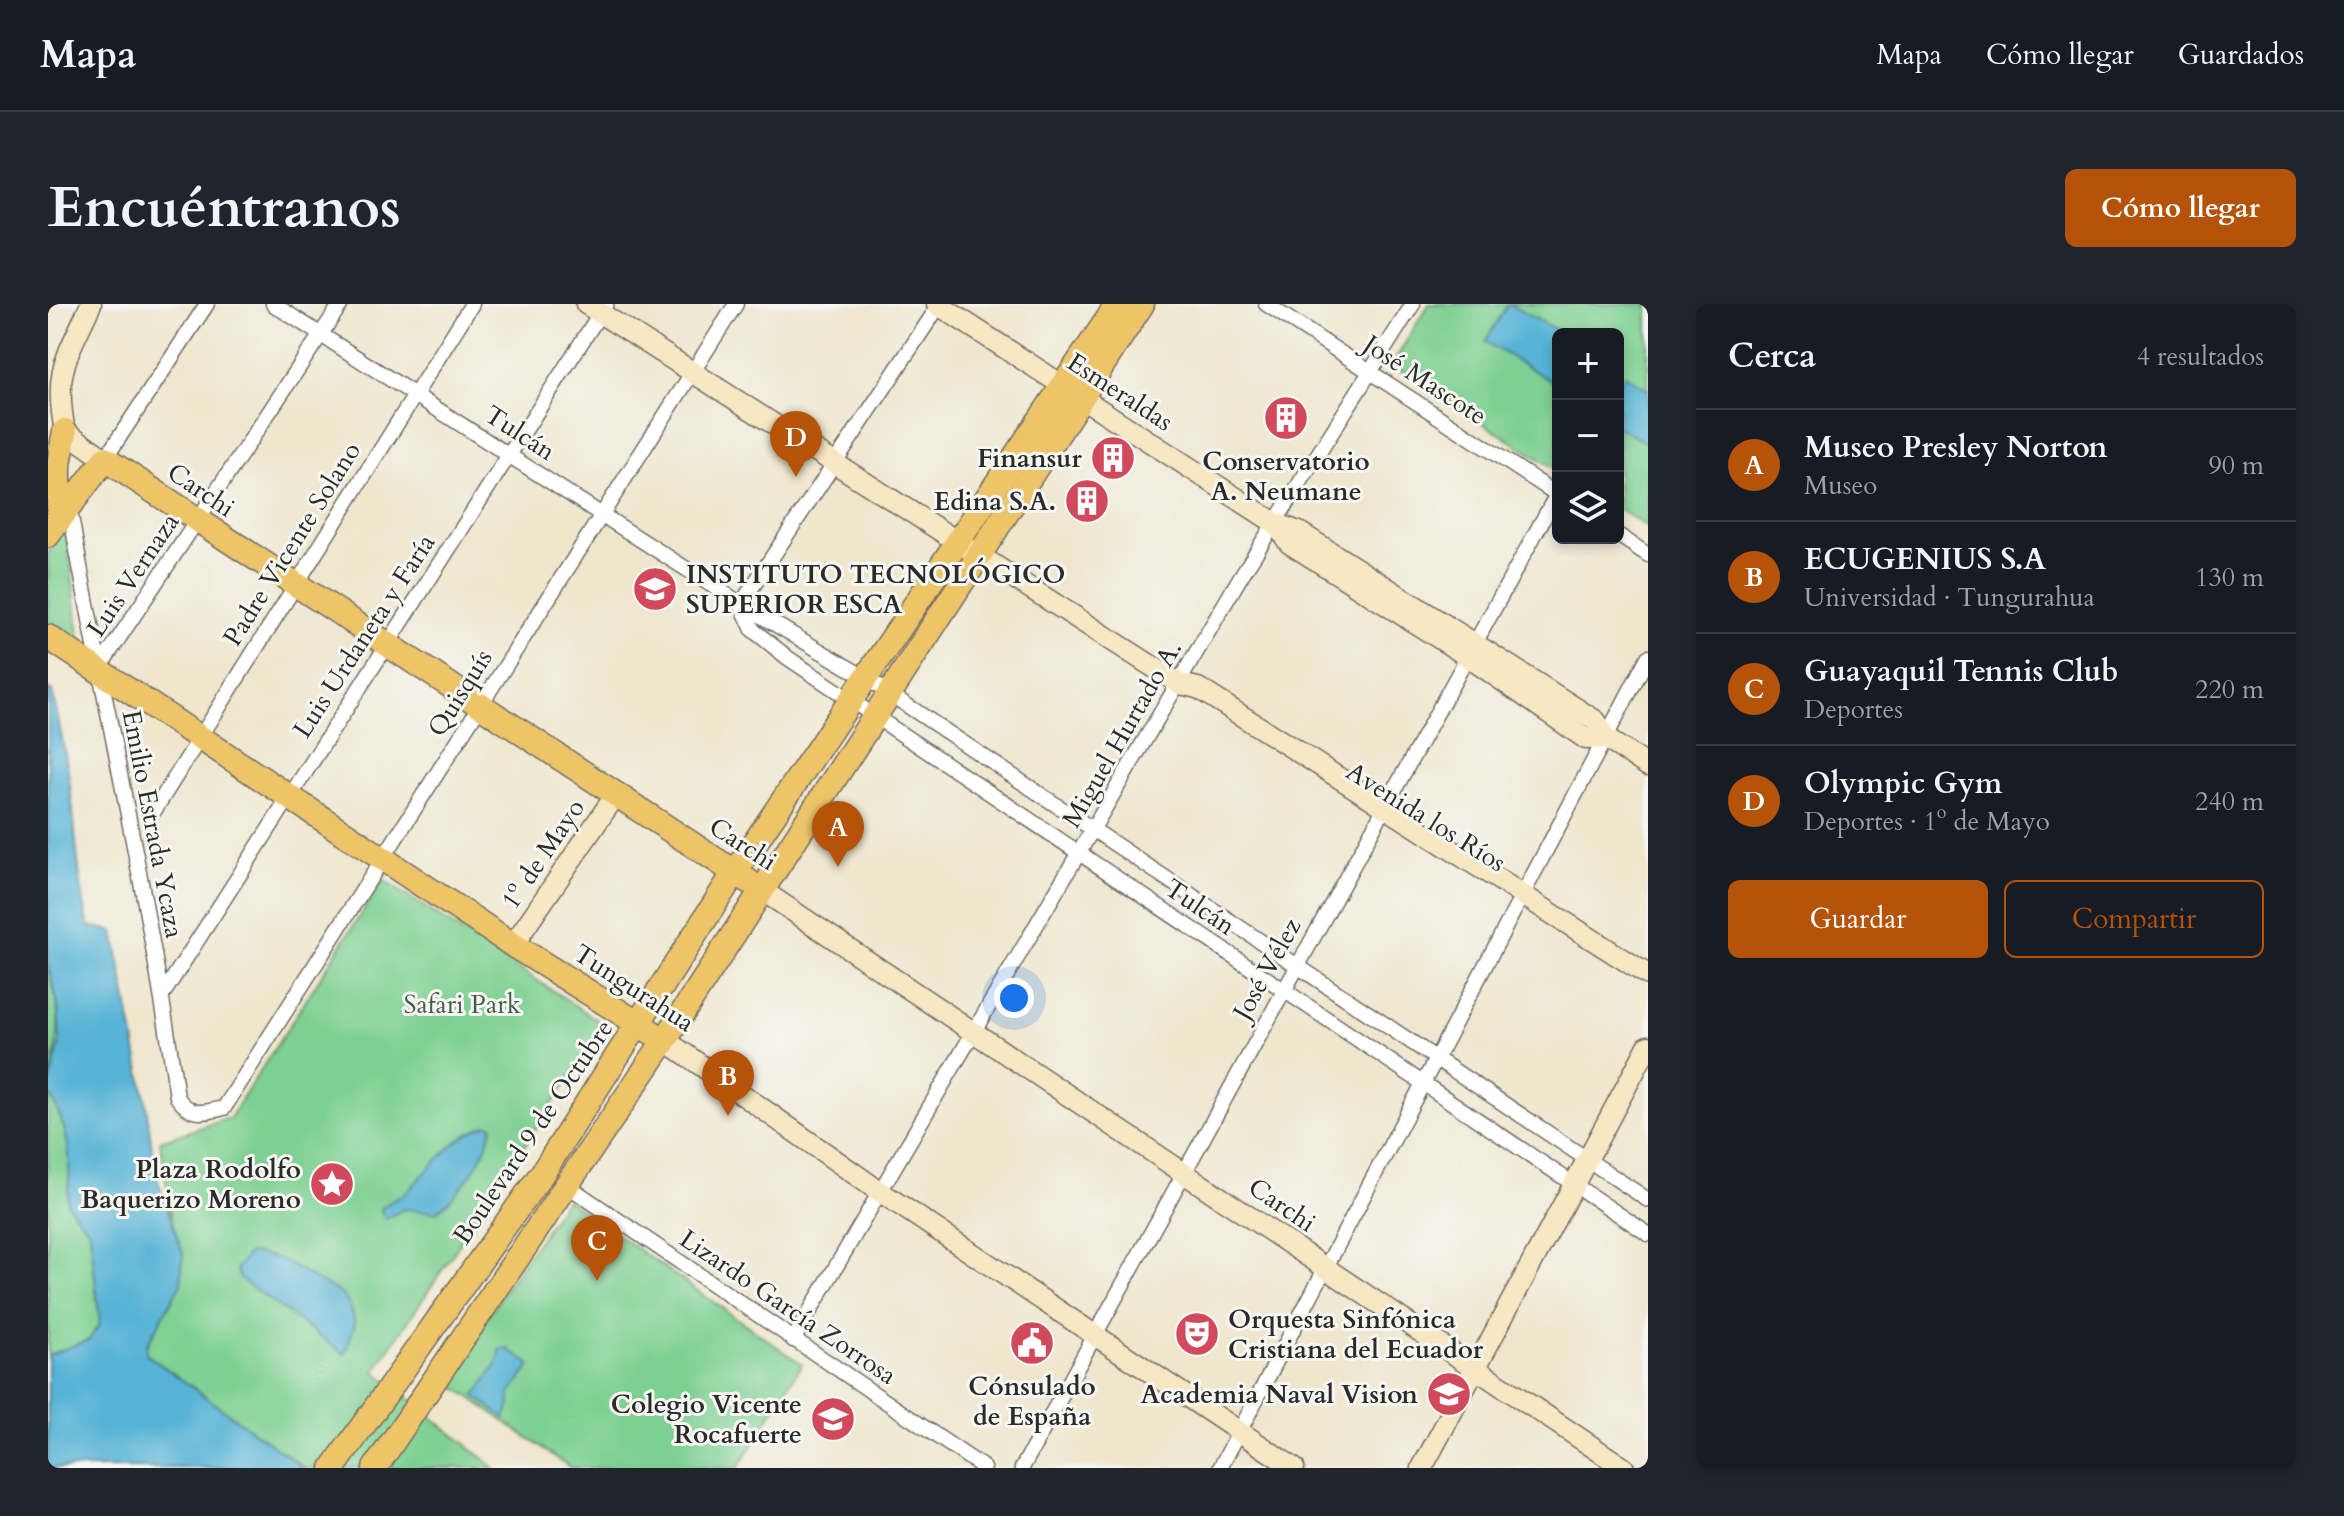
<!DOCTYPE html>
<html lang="es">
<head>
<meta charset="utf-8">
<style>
	:root { --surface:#171b24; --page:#20242c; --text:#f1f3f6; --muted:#9ea1a6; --line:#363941; --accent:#b45309 }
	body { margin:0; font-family:Cardo,serif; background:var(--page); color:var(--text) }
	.controls { position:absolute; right:24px; top:24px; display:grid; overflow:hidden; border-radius:12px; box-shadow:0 4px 12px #0003 }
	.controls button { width:72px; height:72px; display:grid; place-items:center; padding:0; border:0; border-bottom:2px solid var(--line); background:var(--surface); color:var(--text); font:40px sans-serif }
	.you { position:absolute; left:966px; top:694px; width:28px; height:28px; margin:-20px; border:6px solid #fff; border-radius:50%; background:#1a73e8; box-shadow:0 0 0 12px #1a73e833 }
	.badge { display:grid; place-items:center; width:52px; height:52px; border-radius:50%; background:var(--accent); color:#fff; font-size:26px; font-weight:700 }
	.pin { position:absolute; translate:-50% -66px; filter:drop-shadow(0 2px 4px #0008) }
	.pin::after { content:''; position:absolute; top:42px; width:28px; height:24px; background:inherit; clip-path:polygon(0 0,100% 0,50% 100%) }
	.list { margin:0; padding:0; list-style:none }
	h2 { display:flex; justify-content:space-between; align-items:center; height:104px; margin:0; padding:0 32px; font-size:34px }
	h2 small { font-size:26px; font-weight:400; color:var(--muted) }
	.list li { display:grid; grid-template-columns:52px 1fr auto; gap:24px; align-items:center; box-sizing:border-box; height:112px; padding:0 32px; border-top:2px solid var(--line) }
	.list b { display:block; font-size:30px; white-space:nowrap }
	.list p { margin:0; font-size:26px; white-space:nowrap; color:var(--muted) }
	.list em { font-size:26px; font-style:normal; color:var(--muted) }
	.actions { display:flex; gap:16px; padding:24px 32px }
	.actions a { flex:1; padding:18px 0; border:2px solid var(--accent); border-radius:12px; text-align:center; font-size:28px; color:var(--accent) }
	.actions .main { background:var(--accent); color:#fff }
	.icon { flex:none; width:44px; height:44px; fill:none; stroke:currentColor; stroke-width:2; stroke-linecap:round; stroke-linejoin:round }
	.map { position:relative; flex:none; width:1600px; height:1164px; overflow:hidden; border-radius:12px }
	header { display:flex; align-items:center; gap:48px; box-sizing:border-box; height:112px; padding:0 40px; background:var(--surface); border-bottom:2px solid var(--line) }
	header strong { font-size:38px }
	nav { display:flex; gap:44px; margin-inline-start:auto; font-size:28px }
	.intro { display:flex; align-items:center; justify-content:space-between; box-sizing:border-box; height:192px; padding:0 48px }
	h1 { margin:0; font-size:56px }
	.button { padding:20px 36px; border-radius:12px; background:var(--accent); color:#fff; font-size:28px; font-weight:700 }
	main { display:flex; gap:48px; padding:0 48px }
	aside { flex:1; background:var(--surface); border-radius:12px; box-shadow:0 4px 12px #0003 }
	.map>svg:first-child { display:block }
	.green { fill:#7ed092; stroke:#547e5e; stroke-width:2 }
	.water { fill:#57b3d5; stroke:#416f80; stroke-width:2 }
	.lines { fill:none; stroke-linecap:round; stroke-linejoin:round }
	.street-casing { stroke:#706c64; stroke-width:17 }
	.secondary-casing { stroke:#706c64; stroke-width:23 }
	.primary-casing { stroke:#706c64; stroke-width:27 }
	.street { stroke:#fff; stroke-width:14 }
	.secondary { stroke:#f8e7c3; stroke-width:20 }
	.primary { stroke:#eec469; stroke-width:24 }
	.labels { text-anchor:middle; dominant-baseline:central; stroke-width:6; stroke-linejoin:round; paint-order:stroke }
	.street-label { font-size:26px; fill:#2b2b2b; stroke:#f6f6f2 }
	.poi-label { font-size:26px; font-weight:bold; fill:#2b2b2b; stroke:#f6f6f2; text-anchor:end }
	.park-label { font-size:26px; fill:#445d4a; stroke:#f6f6f2 }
</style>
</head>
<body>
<header>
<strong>Mapa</strong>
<nav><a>Mapa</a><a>Cómo llegar</a><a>Guardados</a></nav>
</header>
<div class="intro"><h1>Encuéntranos</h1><a class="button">Cómo llegar</a></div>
<main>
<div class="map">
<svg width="1600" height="1164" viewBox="0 0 1600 1164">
	<rect width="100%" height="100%" fill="#f6f6f2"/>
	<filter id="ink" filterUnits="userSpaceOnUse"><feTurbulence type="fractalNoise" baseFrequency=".0125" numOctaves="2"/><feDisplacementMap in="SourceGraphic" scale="16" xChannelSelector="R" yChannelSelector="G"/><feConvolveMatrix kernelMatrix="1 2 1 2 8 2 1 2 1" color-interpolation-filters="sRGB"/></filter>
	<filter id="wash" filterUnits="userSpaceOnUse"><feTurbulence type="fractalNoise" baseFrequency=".006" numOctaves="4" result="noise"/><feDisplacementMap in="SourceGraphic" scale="32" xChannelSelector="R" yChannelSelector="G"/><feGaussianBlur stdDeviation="1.8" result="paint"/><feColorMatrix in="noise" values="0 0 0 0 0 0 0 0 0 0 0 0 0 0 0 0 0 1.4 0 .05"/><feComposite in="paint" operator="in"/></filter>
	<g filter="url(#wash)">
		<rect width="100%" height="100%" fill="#efe6cd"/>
		<g class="green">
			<polygon points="1381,0 1600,0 1600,224 1570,205 1570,30 1510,30 1510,167 1344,61"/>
			<polygon points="18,217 32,342 0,318 0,249"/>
			<polygon points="335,576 557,721 327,1067 447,1164 257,1164 98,1050 98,1043 133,980 135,950 125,924 112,837 182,814"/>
			<path d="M 0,660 C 13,711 14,731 0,782 Z"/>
			<path d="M 0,788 C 23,828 24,854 19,899 L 42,928 L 52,1019 L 41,1036 L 0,1051 Z"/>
			<polygon points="518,895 754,1060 690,1164 523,1164 397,1076"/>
		</g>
		<g class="water">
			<polygon points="1460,0 1516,30 1510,30 1510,81 1437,38"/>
			<polygon points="1577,71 1600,85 1600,140 1570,123 1570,83"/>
			<path d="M 0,386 L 4,387 C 9,413 16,440 20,467 C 28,519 28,570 41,622 L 66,627 L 98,799 L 107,868 L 135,950 L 133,980 L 98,1042 L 98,1050 L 256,1164 L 0,1164 L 0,1051 L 41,1036 L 52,1019 L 42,928 L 19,899 C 24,854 23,828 0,788 L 12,738 L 10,701 L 0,660 Z"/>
			<path d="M 440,820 L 445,822 C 437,854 414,888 388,908 L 356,905 L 338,915 L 332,906 C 339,897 350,895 358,888 C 386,863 403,833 440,820 Z"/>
			<path d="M 201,949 C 227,950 239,959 261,972 C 286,987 301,985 307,1020 L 297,1050 L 192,975 L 188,965 Z"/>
			<polygon points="453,1045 460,1045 483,1061 462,1090 463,1100 457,1114 427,1092 448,1062"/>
		</g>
	</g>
	<g filter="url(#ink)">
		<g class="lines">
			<g class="street-casing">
				<g id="street">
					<polyline points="225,0 693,300 818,374 1600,896"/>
					<polyline points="1218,0 1510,191"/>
					<polyline points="57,155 159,0"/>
					<path d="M 21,201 C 55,399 101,594 129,793 C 143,813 154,809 176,804 L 688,0"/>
					<polyline points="1570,231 1600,251"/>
					<polyline points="693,300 705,326 740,354 1600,930"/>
					<polyline points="693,300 892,0"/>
					<polyline points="49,367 293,0"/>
					<polyline points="106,507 424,0"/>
					<polyline points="115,690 558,0"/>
					<polyline points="517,880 936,1164"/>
					<polyline points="745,1036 1193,272 1365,0"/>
					<polyline points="974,1164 1509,190"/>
					<path d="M 1172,1164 C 1314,893 1456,622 1600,353"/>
				</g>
			</g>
			<g class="secondary-casing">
				<g id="secondary">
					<path d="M 43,0 C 19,53 5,67 17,127 L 57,155"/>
					<polyline points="538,0 1132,380 1150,384 1600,671"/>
					<polyline points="889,0 1227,219 1251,228 1548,417 1557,434 1600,462"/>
					<polyline points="1227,219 1241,239 1419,352 1538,435 1557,434"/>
					<polyline points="712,585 1576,1164"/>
					<polyline points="465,641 569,489"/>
					<polyline points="617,736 828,885 1246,1164"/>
					<polyline points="1374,1164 1600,742"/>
				</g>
			</g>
			<g class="primary-casing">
				<g id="primary">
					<polyline points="11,214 11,160 17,127"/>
					<polyline points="0,231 57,155 700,577"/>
					<polyline points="0,333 465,641 605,729"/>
					<polyline points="285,1164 495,868 687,568 1070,0"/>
					<polyline points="327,1164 617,736 1094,0"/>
				</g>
			</g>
			<use href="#street" class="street"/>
			<use href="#secondary" class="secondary"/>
			<use href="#primary" class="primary"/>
		</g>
	</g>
	<defs>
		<g id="building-disc" transform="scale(2.3)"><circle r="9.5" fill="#d1495b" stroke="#f6f6f2"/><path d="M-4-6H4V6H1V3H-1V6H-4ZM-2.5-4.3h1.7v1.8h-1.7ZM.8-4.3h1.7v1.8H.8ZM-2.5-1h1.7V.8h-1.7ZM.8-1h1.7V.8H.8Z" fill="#fff"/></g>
		<g id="university-disc" transform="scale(2.3)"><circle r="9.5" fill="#d1495b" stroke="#f6f6f2"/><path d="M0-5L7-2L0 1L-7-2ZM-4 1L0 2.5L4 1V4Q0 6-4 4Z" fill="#fff"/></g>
		<g id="sight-disc" transform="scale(2.3)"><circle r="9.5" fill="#d1495b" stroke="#f6f6f2"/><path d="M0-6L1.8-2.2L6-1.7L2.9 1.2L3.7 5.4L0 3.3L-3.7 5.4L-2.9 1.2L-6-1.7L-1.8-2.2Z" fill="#fff"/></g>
		<g id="theatre-disc" transform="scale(2.3)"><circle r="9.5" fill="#d1495b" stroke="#f6f6f2"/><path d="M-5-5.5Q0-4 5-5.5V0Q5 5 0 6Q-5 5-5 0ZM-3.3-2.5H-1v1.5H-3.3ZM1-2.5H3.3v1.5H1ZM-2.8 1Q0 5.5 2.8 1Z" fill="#fff"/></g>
		<g id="civic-disc" transform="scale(2.3)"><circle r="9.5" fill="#d1495b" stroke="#f6f6f2"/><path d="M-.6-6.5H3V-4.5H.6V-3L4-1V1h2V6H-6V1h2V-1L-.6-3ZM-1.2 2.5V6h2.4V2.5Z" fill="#fff"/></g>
		<g id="school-disc" transform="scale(2.3)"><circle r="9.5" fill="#d1495b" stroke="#f6f6f2"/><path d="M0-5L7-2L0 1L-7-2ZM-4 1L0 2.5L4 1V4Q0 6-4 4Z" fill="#fff"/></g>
	</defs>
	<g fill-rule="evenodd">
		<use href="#building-disc" x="1238" y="114"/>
		<use href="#building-disc" x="1065" y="154"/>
		<use href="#building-disc" x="1039" y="197"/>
		<use href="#university-disc" x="607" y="285"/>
		<use href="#sight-disc" x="284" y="880"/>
		<use href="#theatre-disc" x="1149" y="1030"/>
		<use href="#civic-disc" x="984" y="1039"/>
		<use href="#school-disc" x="1401" y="1090"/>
		<use href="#school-disc" x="785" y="1115"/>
	</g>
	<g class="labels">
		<g class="street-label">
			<text transform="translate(1377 76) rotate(33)">José Mascote</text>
			<text transform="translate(1072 88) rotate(33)">Esmeraldas</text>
			<text transform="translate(472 129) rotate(33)">Tulcán</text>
			<text transform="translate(153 186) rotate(34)">Carchi</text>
			<text transform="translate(244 240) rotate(-58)">Padre Vicente Solano</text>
			<text transform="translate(85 271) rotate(-56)">Luis Vernaza</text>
			<text transform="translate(316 332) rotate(-57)">Luis Urdaneta y Faría</text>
			<text transform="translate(412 389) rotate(-58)">Quisquís</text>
			<text transform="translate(1074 430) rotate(-60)">Miguel Hurtado A.</text>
			<text transform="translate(1378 513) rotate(32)">Avenida los Ríos</text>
			<text transform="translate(105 520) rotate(79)">Emilio Estrada Ycaza</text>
			<text transform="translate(695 540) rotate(33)">Carchi</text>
			<text transform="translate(495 550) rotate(-56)">1º de Mayo</text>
			<text transform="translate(1152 603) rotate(34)">Tulcán</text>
			<text transform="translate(1219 665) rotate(-61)">José Vélez</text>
			<text transform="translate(586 684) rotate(33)">Tungurahua</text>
			<text transform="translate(485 828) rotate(-56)">Boulevard 9 de Octubre</text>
			<text transform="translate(1234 901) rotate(34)">Carchi</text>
			<text transform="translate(740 1003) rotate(34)">Lizardo García Zorrosa</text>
		</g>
		<g class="poi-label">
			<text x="1034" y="154">Finansur</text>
			<text x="1238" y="157" text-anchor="middle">Conservatorio<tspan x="1238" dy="30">A. Neumane</tspan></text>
			<text x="1008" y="197">Edina S.A.</text>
			<text x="638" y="270" text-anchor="start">INSTITUTO TECNOLÓGICO<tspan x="638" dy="30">SUPERIOR ESCA</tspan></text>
			<text x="253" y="865">Plaza Rodolfo<tspan x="253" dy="30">Baquerizo Moreno</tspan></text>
			<text x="1180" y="1015" text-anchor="start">Orquesta Sinfónica<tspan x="1180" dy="30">Cristiana del Ecuador</tspan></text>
			<text x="984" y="1082" text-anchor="middle">Cónsulado<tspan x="984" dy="30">de España</tspan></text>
			<text x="1370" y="1090">Academia Naval Vision</text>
			<text x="754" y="1100">Colegio Vicente<tspan x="754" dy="30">Rocafuerte</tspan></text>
		</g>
		<g class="park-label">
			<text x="414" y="700">Safari Park</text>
		</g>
	</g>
</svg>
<div class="controls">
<button>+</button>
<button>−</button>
<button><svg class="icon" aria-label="layers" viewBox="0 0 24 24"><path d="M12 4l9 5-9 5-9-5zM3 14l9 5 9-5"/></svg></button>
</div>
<div class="you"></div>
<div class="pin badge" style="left:790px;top:563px">A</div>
<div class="pin badge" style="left:680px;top:812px">B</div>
<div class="pin badge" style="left:549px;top:977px">C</div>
<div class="pin badge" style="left:748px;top:173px">D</div>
</div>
<aside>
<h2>Cerca<small>4 resultados</small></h2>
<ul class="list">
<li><span class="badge">A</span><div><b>Museo Presley Norton</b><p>Museo</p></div><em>90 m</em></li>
<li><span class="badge">B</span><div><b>ECUGENIUS S.A</b><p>Universidad · Tungurahua</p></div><em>130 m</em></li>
<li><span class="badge">C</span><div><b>Guayaquil Tennis Club</b><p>Deportes</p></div><em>220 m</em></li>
<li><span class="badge">D</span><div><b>Olympic Gym</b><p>Deportes · 1º de Mayo</p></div><em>240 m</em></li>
</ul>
<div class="actions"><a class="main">Guardar</a><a>Compartir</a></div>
</aside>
</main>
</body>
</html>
